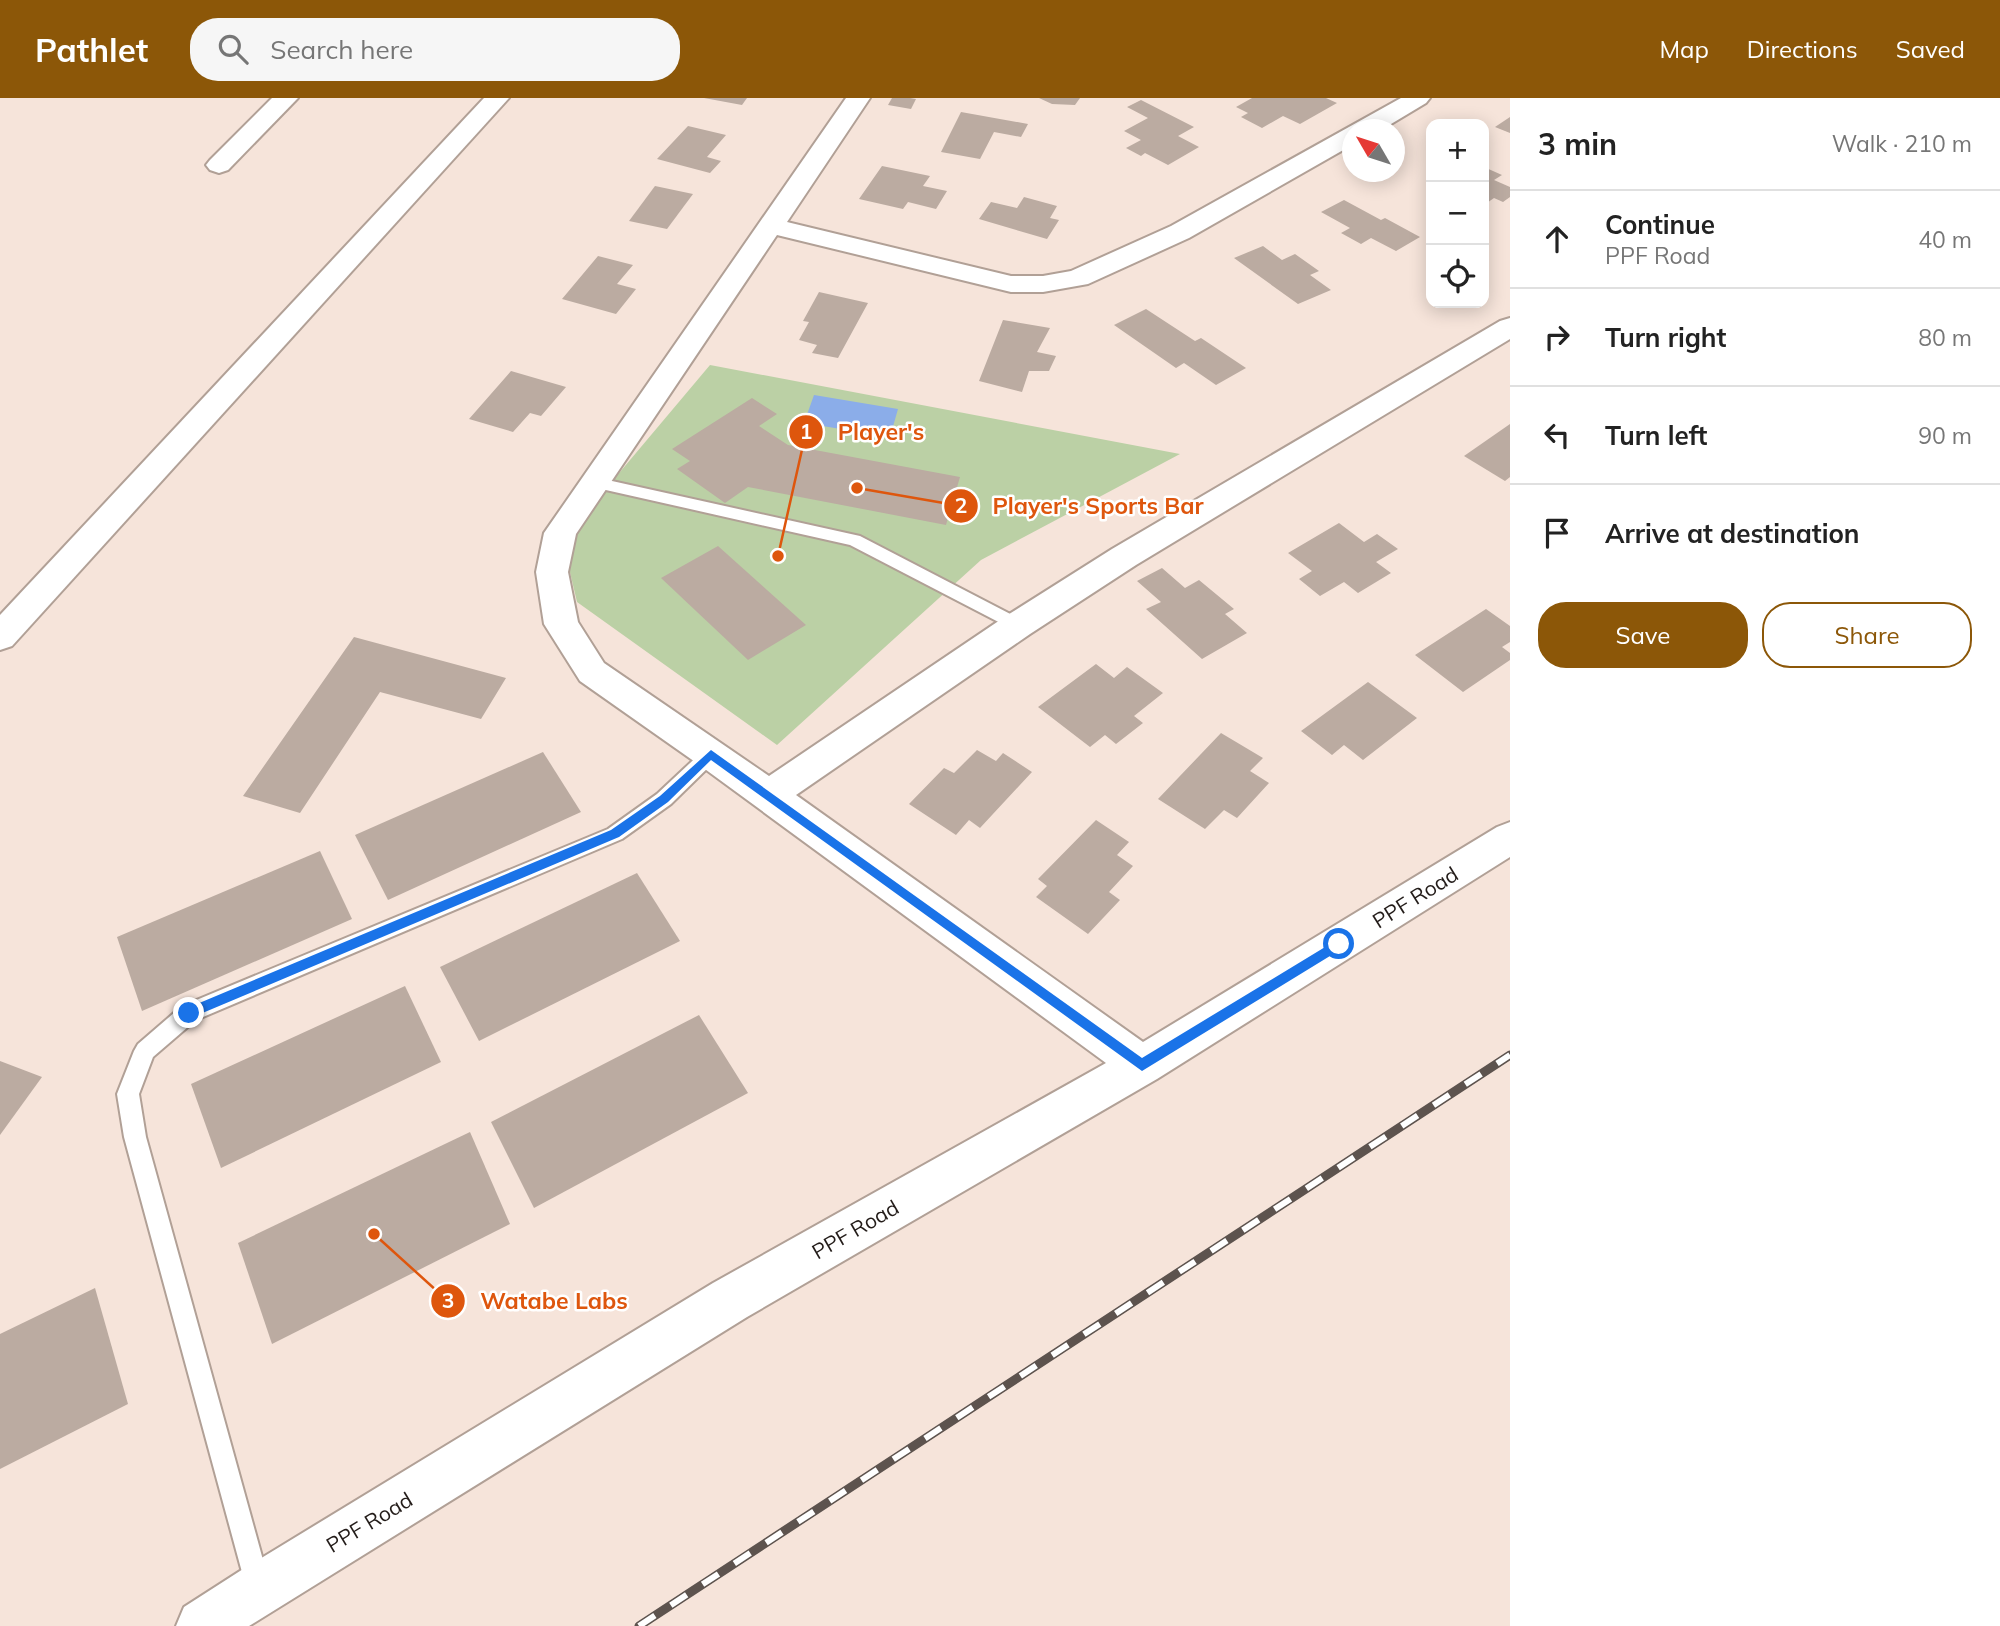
<!DOCTYPE html>
<html lang="en">
<head>
<meta charset="utf-8">
<style>
	:root { --surface:#fff; --page:#f6f6f6; --text:#222; --muted:#767676; --line:#e0e0e0; --accent:#8c5708 }
	body { margin:0; font-family:Mulish,sans-serif; background:var(--page); color:var(--text) }
	.controls { position:absolute; right:21px; top:21px; display:grid; overflow:hidden; border-radius:14px; box-shadow:0 4px 18px #0003 }
	.controls button { width:63px; height:63px; display:grid; place-items:center; padding:0; border:0; border-bottom:2px solid var(--line); background:var(--surface); color:var(--text); font:35px sans-serif }
	.compass { position:absolute; left:1342px; top:21px; width:63px; height:63px; border-radius:50%; background:var(--surface); box-shadow:0 4px 18px #0003; rotate:309deg }
	.stop { position:absolute; width:21px; height:21px; margin:-16px; border:5px solid #1a73e8; border-radius:50%; background:#fff }
	.stop.end { background:#1a73e8; border-color:#fff; box-shadow:0 2px 7px #0008 }
	.list { margin:0; padding:0; list-style:none }
	h2 { display:flex; justify-content:space-between; align-items:center; height:91px; margin:0; padding:0 28px; font-size:30px }
	h2 small { font-size:23px; font-weight:400; color:var(--muted) }
	.list li { display:grid; grid-template-columns:46px 1fr auto; gap:21px; align-items:center; box-sizing:border-box; height:98px; padding:0 28px; border-top:2px solid var(--line) }
	.list b { display:block; font-size:26px; white-space:nowrap }
	.list p { margin:0; font-size:23px; white-space:nowrap; color:var(--muted) }
	.list em { font-size:23px; font-style:normal; color:var(--muted) }
	.actions { display:flex; gap:14px; padding:21px 28px }
	.actions a { flex:1; padding:16px 0; border:2px solid var(--accent); border-radius:28px; text-align:center; font-size:24px; color:var(--accent) }
	.actions .main { background:var(--accent); color:#fff }
	.icon { flex:none; width:38px; height:38px; fill:none; stroke:currentColor; stroke-width:2; stroke-linecap:round; stroke-linejoin:round }
	.map { position:relative; flex:none; width:1510px; height:1528px; overflow:hidden }
	header { display:flex; align-items:center; gap:42px; box-sizing:border-box; height:98px; padding:0 35px; background:var(--accent); color:#fff }
	header strong { font-size:33px }
	nav { display:flex; gap:38px; margin-inline-start:auto; font-size:24px }
	.search { width:490px; height:63px; background:var(--page); display:flex; align-items:center; gap:18px; box-sizing:border-box; padding:0 24px; border-radius:28px; color:var(--muted); font-size:26px }
	main { display:flex }
	aside { flex:1; background:var(--surface) }
	.map>svg:first-child { display:block }
	.green { fill:#bbd0a5 }
	.water { fill:#8bade9 }
	.building { fill:#bbaba1 }
	.lines { fill:none; stroke-linecap:round; stroke-linejoin:round }
	.lane-casing { stroke:#b1a096; stroke-width:4 }
	.street-casing { stroke:#b1a096; stroke-width:4 }
	.lane { fill:#fff; fill-rule:evenodd }
	.street { fill:#fff; fill-rule:evenodd }
	.rail-casing { stroke:#5d534e; stroke-width:9 }
	.rail { stroke:#fff; stroke-width:6; stroke-dasharray:19; stroke-linecap:butt }
	.route { fill:#1a73e8 }
	.labels { text-anchor:middle; dominant-baseline:central; stroke-width:5; stroke-linejoin:round; paint-order:stroke }
	.street-label { font-size:21px; fill:#231c19; stroke:#fff }
	.leader { fill:none; stroke:#de560d; stroke-width:2.5 }
	.callout-dot { fill:#de560d; stroke:#fff; stroke-width:2.5 }
	.mark-label { font-size:21px; text-anchor:middle; font-weight:bold; fill:#fff }
	.callout-label { font-size:23px; text-anchor:middle; font-weight:bold; fill:#de560d; stroke:#fff; stroke-width:5; stroke-linejoin:round; paint-order:stroke }
</style>
</head>
<body>
<header>
<strong>Pathlet</strong>
<div class="search"><svg class="icon" aria-label="search" viewBox="0 0 24 24"><circle cx="10" cy="10" r="6"/><path d="M15 15l6 6"/></svg>Search here</div>
<nav><a>Map</a><a>Directions</a><a>Saved</a></nav>
</header>
<main>
<div class="map">
<svg width="1510" height="1528" viewBox="0 0 1510 1528">
	<rect width="100%" height="100%" fill="#f6e4da"/>
	<polygon class="green" points="710,267 1180,356 981,462 777,647 577,504 565,453 609,387"/>
	<polygon class="water" points="814,297 898,311 890,339 804,325"/>
	<g class="building">
		<polygon points="704,0 747,0 742,7"/>
		<polygon points="892,0 910,0 916,1 911,11 888,7"/>
		<polygon points="1039,0 1080,0 1075,7 1052,6"/>
		<polygon points="1252,0 1326,0 1337,5 1300,26 1283,18 1262,30 1241,19 1248,15 1236,9"/>
		<polygon points="1141,2 1194,29 1178,38 1199,49 1168,67 1145,55 1141,58 1126,50 1141,42 1124,33 1148,20 1127,9"/>
		<polygon points="961,14 1028,26 1021,39 994,34 980,61 941,54"/>
		<polygon points="1510,19 1510,35 1495,29"/>
		<polygon points="688,28 726,37 707,59 721,63 710,75 657,61"/>
		<polygon points="882,68 930,78 923,88 947,93 936,111 908,104 903,111 859,101"/>
		<polygon points="1484,69 1502,77 1494,82 1510,89 1510,99 1503,104 1494,100 1484,107"/>
		<polygon points="655,88 693,96 667,131 629,123"/>
		<polygon points="1024,99 1057,108 1050,120 1059,122 1047,141 979,121 991,104 1017,110"/>
		<polygon points="1344,102 1381,122 1385,120 1420,139 1396,153 1371,140 1361,146 1341,135 1350,130 1321,114"/>
		<polygon points="1263,148 1282,162 1295,156 1319,173 1310,177 1331,192 1298,206 1234,160"/>
		<polygon points="598,158 633,167 617,186 636,191 616,216 562,201"/>
		<polygon points="819,194 868,205 838,260 812,255 817,247 799,242 809,224 803,223"/>
		<polygon points="1146,211 1195,243 1201,240 1246,270 1216,287 1184,265 1176,270 1114,227"/>
		<polygon points="1003,222 1050,230 1037,254 1056,258 1049,273 1029,273 1022,294 979,283"/>
		<polygon points="511,273 566,289 541,318 530,315 513,334 469,321"/>
		<polygon points="752,300 777,316 759,328 788,347 960,379 946,427 748,389 725,405 677,371 690,363 672,351"/>
		<polygon points="1510,326 1510,379 1505,383 1464,358"/>
		<polygon points="1339,425 1364,444 1377,436 1398,451 1376,464 1391,475 1358,495 1344,484 1320,498 1299,481 1312,473 1288,455"/>
		<polygon points="718,448 806,527 748,562 661,480"/>
		<polygon points="1162,470 1185,490 1199,482 1234,511 1225,516 1247,535 1202,561 1146,511 1161,504 1137,483"/>
		<polygon points="1486,511 1510,528 1510,544 1502,549 1510,555 1510,562 1463,594 1415,557"/>
		<polygon points="354,539 506,580 481,621 380,594 300,715 243,698"/>
		<polygon points="1096,566 1114,580 1127,569 1163,595 1134,618 1143,625 1116,646 1105,637 1090,649 1038,609"/>
		<polygon points="1368,584 1417,620 1363,662 1344,647 1332,657 1301,633"/>
		<polygon points="1221,635 1263,660 1250,673 1269,685 1237,720 1224,712 1205,731 1158,701"/>
		<polygon points="977,652 996,663 1003,655 1032,674 980,730 969,722 956,737 909,706 944,670 954,675"/>
		<polygon points="543,654 581,714 388,802 355,737"/>
		<polygon points="1096,722 1129,744 1117,757 1133,768 1109,794 1120,802 1088,836 1036,799 1047,788 1038,781"/>
		<polygon points="320,753 352,821 142,913 117,839"/>
		<polygon points="637,775 680,843 479,943 440,869"/>
		<polygon points="405,888 441,964 221,1070 191,986"/>
		<polygon points="699,917 748,995 534,1110 491,1024"/>
		<polygon points="0,963 42,979 0,1037"/>
		<polygon points="470,1034 510,1126 272,1246 238,1145"/>
		<polygon points="95,1190 128,1306 0,1371 0,1236"/>
	</g>
	<g class="lines">
		<g class="lane-casing">
			<g id="lane">
				<polygon points="594,379 860,438 1024,523 1026,527 1018,533 1012,531 850,447 588,388 586,384"/>
				<polygon points="711,649 717,651 720,656 717,661 671,706 622,741 196,922 153,959 139,996 146,1039 271,1491 267,1500 258,1504 249,1500 124,1039 117,996 134,953 138,946 182,908 608,731 657,696 705,651"/>
			</g>
		</g>
		<g class="street-casing">
			<g id="street">
				<polygon points="272,0 298,0 228,72 219,75 210,72 206,67 210,62"/>
				<polygon points="484,0 509,0 12,548 0,552 0,517"/>
				<polygon points="846,0 870,0 787,124 1011,178 1043,178 1071,173 1171,128 1401,0 1430,0 1426,5 1381,32 1352,32 1352,47 1189,140 1088,186 1043,194 1011,194 777,137 576,436 568,474 578,524 604,565 769,678 1006,518 1112,451 1500,223 1510,220 1510,241 1136,467 1030,536 796,697 1143,944 1497,729 1510,724 1510,759 1157,981 747,1219 249,1528 176,1528 184,1509 240,1473 713,1185 1106,965 698,666 580,583 544,526 536,474 544,435"/>
			</g>
		</g>
		<use href="#lane" class="lane"/>
		<use href="#street" class="street"/>
		<g class="rail-casing">
			<polyline id="rail" points="639,1528 1510,957"/>
		</g>
		<use href="#rail" class="rail"/>
	</g>
	<polygon class="route" points="711,652 1142,960 1335,843 1339,841 1345,846 1343,850 1142,973 711,662 668,704 619,739 193,919 185,919 185,911 611,732 660,698"/>
	<g class="labels">
		<g class="street-label">
			<text transform="translate(1415 799) rotate(-32)">PPF Road</text>
			<text transform="translate(855 1131) rotate(-30)">PPF Road</text>
			<text transform="translate(369 1424) rotate(-31)">PPF Road</text>
		</g>
	</g>
	<path class="leader" d="M778 458L806 334M857 390L961 408M374 1136L448 1203"/>
	<g class="callout-dot">
		<circle cx="778" cy="458" r="7"/>
		<circle cx="857" cy="390" r="7"/>
		<circle cx="374" cy="1136" r="7"/>
		<circle cx="806" cy="334" r="18"/>
		<circle cx="961" cy="408" r="18"/>
		<circle cx="448" cy="1203" r="18"/>
	</g>
	<g class="mark-label">
		<text x="806" y="341">1</text>
		<text x="961" y="415">2</text>
		<text x="448" y="1210">3</text>
	</g>
	<g class="callout-label">
		<text x="881" y="342">Player's</text>
		<text x="1098" y="416">Player's Sports Bar</text>
		<text x="554" y="1211">Watabe Labs</text>
	</g>
</svg>
<div class="controls">
<button>+</button>
<button>−</button>
<button><svg class="icon" aria-label="locate" viewBox="0 0 24 24"><circle cx="12" cy="12" r="6"/><path d="M12 2v4M12 18v4M2 12h4M18 12h4"/></svg></button>
</div>
<svg class="compass" viewBox="-18 -18 36 36"><path d="M0-13l5 13h-10z" fill="#e53935"/><path d="M0 13l5-13h-10z" fill="#767676"/></svg>
<div class="stop" style="left:1339px;top:846px"></div>
<div class="stop end" style="left:189px;top:915px"></div>
</div>
<aside>
<h2>3 min<small>Walk · 210 m</small></h2>
<ul class="list">
<li><svg class="icon" aria-label="ahead" viewBox="0 0 24 24"><path d="M12 20V5M6 11l6-6 6 6"/></svg><div><b>Continue</b><p>PPF Road</p></div><em>40 m</em></li>
<li><svg class="icon" aria-label="right" viewBox="0 0 24 24"><path d="M7 20v-9h11M14 6l5 5-5 5"/></svg><div><b>Turn right</b></div><em>80 m</em></li>
<li><svg class="icon" aria-label="left" viewBox="0 0 24 24"><path d="M17 20v-9H6M10 6l-5 5 5 5"/></svg><div><b>Turn left</b></div><em>90 m</em></li>
<li><svg class="icon" aria-label="arrive" viewBox="0 0 24 24"><path d="M6 21V4h12l-3 4 3 4H6"/></svg><div><b>Arrive at destination</b></div></li>
</ul>
<div class="actions"><a class="main">Save</a><a>Share</a></div>
</aside>
</main>
</body>
</html>
